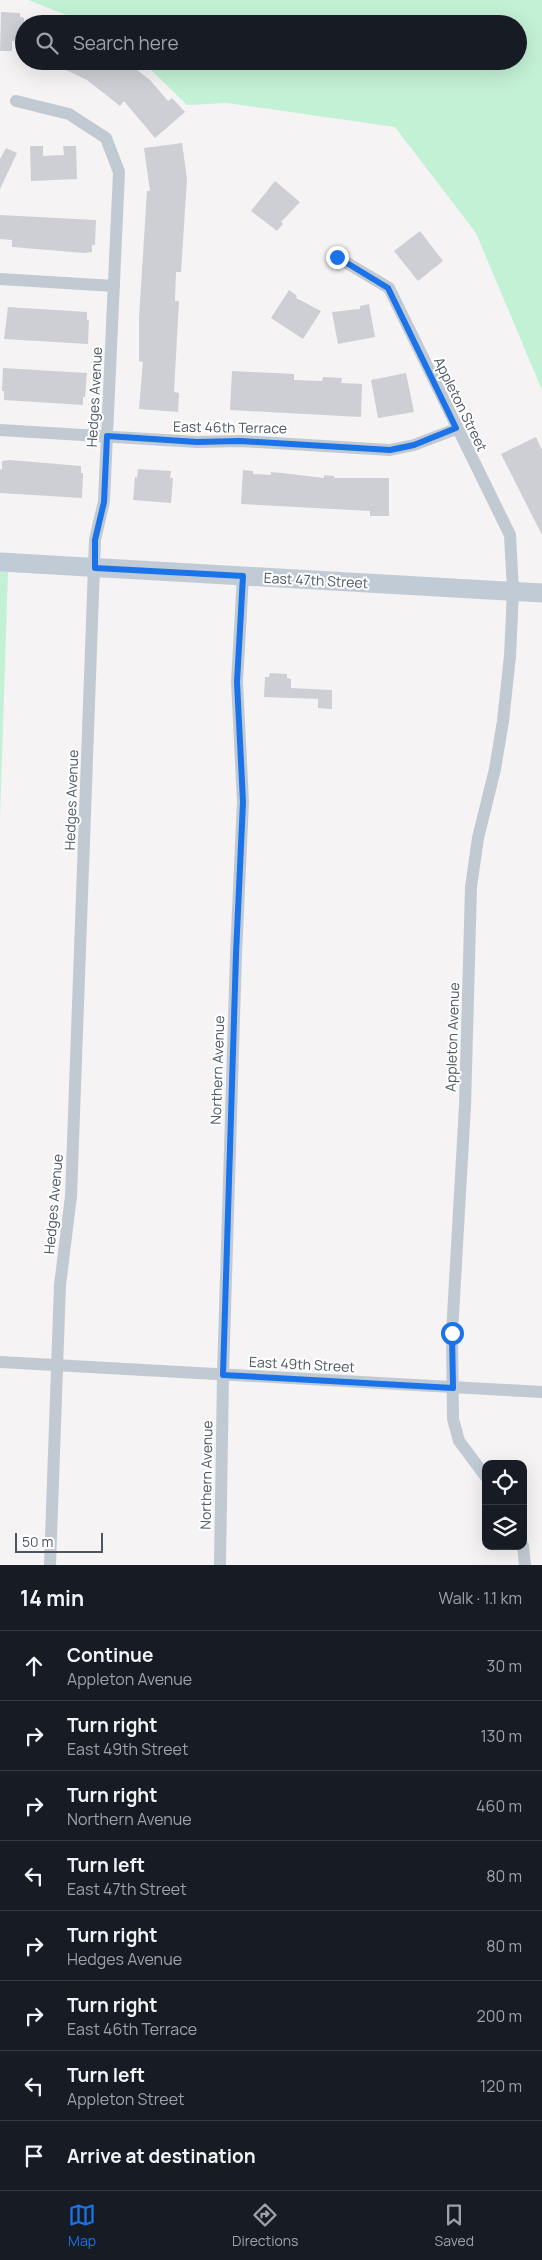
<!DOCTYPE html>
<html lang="en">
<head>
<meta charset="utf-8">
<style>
	:root { --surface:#171b24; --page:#242831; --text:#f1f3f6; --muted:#9ea1a6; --line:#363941; --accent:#1a73e8 }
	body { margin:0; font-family:Manrope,sans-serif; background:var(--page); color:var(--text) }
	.controls { position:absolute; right:15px; bottom:15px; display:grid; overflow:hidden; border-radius:10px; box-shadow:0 5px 20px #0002 }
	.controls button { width:45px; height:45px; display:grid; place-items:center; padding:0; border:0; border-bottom:1px solid var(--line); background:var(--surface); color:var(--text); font:25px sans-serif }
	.scale { position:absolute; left:15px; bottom:12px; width:88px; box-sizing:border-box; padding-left:5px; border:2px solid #4a5661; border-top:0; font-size:14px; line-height:18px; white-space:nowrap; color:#4a5661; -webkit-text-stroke:4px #fff; paint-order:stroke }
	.stop { position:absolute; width:15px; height:15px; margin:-11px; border:4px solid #1a73e8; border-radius:50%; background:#fff }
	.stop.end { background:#1a73e8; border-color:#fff; box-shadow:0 1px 5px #0008 }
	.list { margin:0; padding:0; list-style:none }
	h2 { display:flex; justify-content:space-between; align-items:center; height:65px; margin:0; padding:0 20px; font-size:21px }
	h2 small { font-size:16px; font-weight:400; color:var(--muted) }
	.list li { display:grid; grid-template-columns:32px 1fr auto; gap:15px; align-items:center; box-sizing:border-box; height:70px; padding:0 20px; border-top:1px solid var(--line) }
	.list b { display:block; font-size:19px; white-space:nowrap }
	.list p { margin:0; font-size:16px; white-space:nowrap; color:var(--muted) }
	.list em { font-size:16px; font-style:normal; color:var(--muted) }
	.icon { flex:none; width:28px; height:28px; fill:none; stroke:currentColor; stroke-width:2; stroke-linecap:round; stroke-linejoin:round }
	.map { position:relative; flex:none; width:542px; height:1565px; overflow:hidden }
	.search { position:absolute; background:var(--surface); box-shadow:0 5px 20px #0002; left:15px; right:15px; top:15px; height:55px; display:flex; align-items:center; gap:12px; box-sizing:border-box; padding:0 18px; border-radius:28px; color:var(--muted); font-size:19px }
	.sheet { height:625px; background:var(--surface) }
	nav { display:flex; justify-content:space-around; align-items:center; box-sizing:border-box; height:70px; border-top:1px solid var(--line); background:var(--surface); font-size:14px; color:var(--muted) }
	nav a { display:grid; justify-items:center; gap:2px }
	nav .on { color:var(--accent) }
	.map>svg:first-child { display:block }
	.green { fill:#c3f1d5 }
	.building { fill:#cdcfd5 }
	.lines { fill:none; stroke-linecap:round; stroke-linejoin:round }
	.minor { stroke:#c1cad2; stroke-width:12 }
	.secondary { stroke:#c1cbd6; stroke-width:19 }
	.route { stroke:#1a73e8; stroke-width:6 }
	.labels { text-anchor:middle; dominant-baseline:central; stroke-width:4; stroke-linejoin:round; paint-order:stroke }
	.street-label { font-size:14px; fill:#4a5661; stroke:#fff }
</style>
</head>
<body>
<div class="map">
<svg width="542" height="1565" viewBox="0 0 542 1565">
	<rect width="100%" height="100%" fill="#f5f3f3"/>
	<g class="green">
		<polygon points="28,0 542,0 542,390 476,233 395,127 227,103 187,105 142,61 518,61 518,24 89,24"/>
		<polygon points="0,572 8,572 0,818"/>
	</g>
	<g class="building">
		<polygon points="1,12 20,13 20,17 24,18 24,41 12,41 12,51 0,51"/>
		<polygon points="47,61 117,61 125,67 128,63 150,80 168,101 172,98 185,112 155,138 124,101 120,106 87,80"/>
		<polygon points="182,143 187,179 181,272 176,272 175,301 179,301 174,392 179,393 178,412 139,409 143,362 139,361 139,318 147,191 150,191 144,148"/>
		<polygon points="30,146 43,146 43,156 64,155 63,146 76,146 77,179 31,181"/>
		<polygon points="6,148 17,153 0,189 0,159"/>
		<polygon points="275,181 300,202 281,222 283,224 277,231 251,211"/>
		<polygon points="0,215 96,220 95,245 92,245 92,252 84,253 12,247 12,240 0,239"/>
		<polygon points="420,231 443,261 418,281 394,251"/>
		<polygon points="289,290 297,296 296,298 321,311 303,339 271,318"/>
		<polygon points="369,304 375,337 338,344 332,312 360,309 360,306"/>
		<polygon points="8,307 87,312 87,320 89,320 88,344 4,339"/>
		<polygon points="3,368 87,373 85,397 83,397 83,405 4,400 4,391 2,391"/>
		<polygon points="232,371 294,374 294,380 322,381 323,377 342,378 341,383 362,384 361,417 230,410"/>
		<polygon points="406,373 414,412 378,418 371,380"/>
		<polygon points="536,437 542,450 542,535 501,454"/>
		<polygon points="9,460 81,466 81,473 83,473 82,498 0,493 0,469 2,470 2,461"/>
		<polygon points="138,469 171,471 170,478 173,478 171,503 133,500 135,477 137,478"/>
		<polygon points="243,470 253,471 253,474 271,475 271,472 282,473 324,478 324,475 334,476 334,478 389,478 389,516 370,516 370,511 241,504"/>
		<polygon points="270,673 287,674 287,678 291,679 291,688 332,690 332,709 318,708 318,699 264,697 265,677 269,677"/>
	</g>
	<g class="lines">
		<g class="minor">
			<polyline points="16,101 69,114 106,138 119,172 104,501 95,540 71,1196 60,1285 50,1565"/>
			<polyline points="337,257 389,288 510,535 513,591 510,656 503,721 495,769 478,838 471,887 465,1106 452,1333 453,1419 459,1441 486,1477"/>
			<polyline points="0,279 114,286"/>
			<polyline points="0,430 197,442 240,441 390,450 414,445 456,429"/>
			<polyline points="0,1362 542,1392"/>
			<polyline points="523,1546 525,1565"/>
			<polyline points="220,1565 223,1375 236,954 243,802 237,682 243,576"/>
		</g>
		<polyline class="secondary" points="0,562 542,593"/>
	</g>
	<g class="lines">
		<polyline class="route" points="337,257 388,288 456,428 414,445 390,450 240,441 197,442 107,436 104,502 95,540 95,568 243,576 237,682 243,802 236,954 223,1375 453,1388 452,1333"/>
	</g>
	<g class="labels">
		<g class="street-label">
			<text transform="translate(94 397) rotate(-87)">Hedges Avenue</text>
			<text transform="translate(461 404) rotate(64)">Appleton Street</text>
			<text transform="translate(230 427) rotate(1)">East 46th Terrace</text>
			<text transform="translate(316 580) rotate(3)">East 47th Street</text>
			<text transform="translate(71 800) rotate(-88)">Hedges Avenue</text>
			<text transform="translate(452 1037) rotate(-88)">Appleton Avenue</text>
			<text transform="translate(217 1070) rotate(-88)">Northern Avenue</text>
			<text transform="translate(53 1204) rotate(-85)">Hedges Avenue</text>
			<text transform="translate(302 1364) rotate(3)">East 49th Street</text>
			<text transform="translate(206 1475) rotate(-89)">Northern Avenue</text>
		</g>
	</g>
</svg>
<div class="controls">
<button><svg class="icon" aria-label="locate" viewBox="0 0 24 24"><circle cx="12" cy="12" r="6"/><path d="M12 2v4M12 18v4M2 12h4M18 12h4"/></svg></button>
<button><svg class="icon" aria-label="layers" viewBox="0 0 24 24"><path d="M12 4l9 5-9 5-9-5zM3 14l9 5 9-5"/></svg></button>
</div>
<div class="scale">50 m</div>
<div class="stop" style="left:452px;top:1333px"></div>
<div class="stop end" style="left:337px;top:257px"></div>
<div class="search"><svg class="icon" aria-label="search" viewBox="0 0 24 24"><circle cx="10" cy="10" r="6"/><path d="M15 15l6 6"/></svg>Search here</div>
</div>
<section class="sheet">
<h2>14 min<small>Walk · 1.1 km</small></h2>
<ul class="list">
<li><svg class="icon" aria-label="ahead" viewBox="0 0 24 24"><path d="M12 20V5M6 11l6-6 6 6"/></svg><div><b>Continue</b><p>Appleton Avenue</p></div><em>30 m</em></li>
<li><svg class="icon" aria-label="right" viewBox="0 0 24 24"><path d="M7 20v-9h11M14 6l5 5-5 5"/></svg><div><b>Turn right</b><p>East 49th Street</p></div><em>130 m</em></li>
<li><svg class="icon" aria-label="right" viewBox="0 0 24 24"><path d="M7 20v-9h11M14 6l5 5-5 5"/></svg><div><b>Turn right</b><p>Northern Avenue</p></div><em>460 m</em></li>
<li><svg class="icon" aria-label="left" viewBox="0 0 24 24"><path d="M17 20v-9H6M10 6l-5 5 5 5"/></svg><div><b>Turn left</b><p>East 47th Street</p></div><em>80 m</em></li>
<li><svg class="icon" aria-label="right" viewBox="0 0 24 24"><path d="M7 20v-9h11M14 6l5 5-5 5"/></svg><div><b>Turn right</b><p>Hedges Avenue</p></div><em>80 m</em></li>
<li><svg class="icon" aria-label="right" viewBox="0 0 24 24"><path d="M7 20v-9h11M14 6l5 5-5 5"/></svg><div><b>Turn right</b><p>East 46th Terrace</p></div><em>200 m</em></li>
<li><svg class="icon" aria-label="left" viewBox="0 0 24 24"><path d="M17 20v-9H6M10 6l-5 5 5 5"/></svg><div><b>Turn left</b><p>Appleton Street</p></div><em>120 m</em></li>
<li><svg class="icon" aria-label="arrive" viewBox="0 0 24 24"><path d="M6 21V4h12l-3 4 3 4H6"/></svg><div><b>Arrive at destination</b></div></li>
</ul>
</section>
<nav>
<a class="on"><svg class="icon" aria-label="map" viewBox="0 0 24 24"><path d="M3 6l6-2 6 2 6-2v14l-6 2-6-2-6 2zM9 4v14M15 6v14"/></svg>Map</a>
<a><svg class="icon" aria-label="directions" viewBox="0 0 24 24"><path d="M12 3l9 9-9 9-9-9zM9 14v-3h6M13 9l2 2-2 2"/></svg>Directions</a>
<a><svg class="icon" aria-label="saved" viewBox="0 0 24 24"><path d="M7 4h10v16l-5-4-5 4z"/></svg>Saved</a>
</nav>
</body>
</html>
